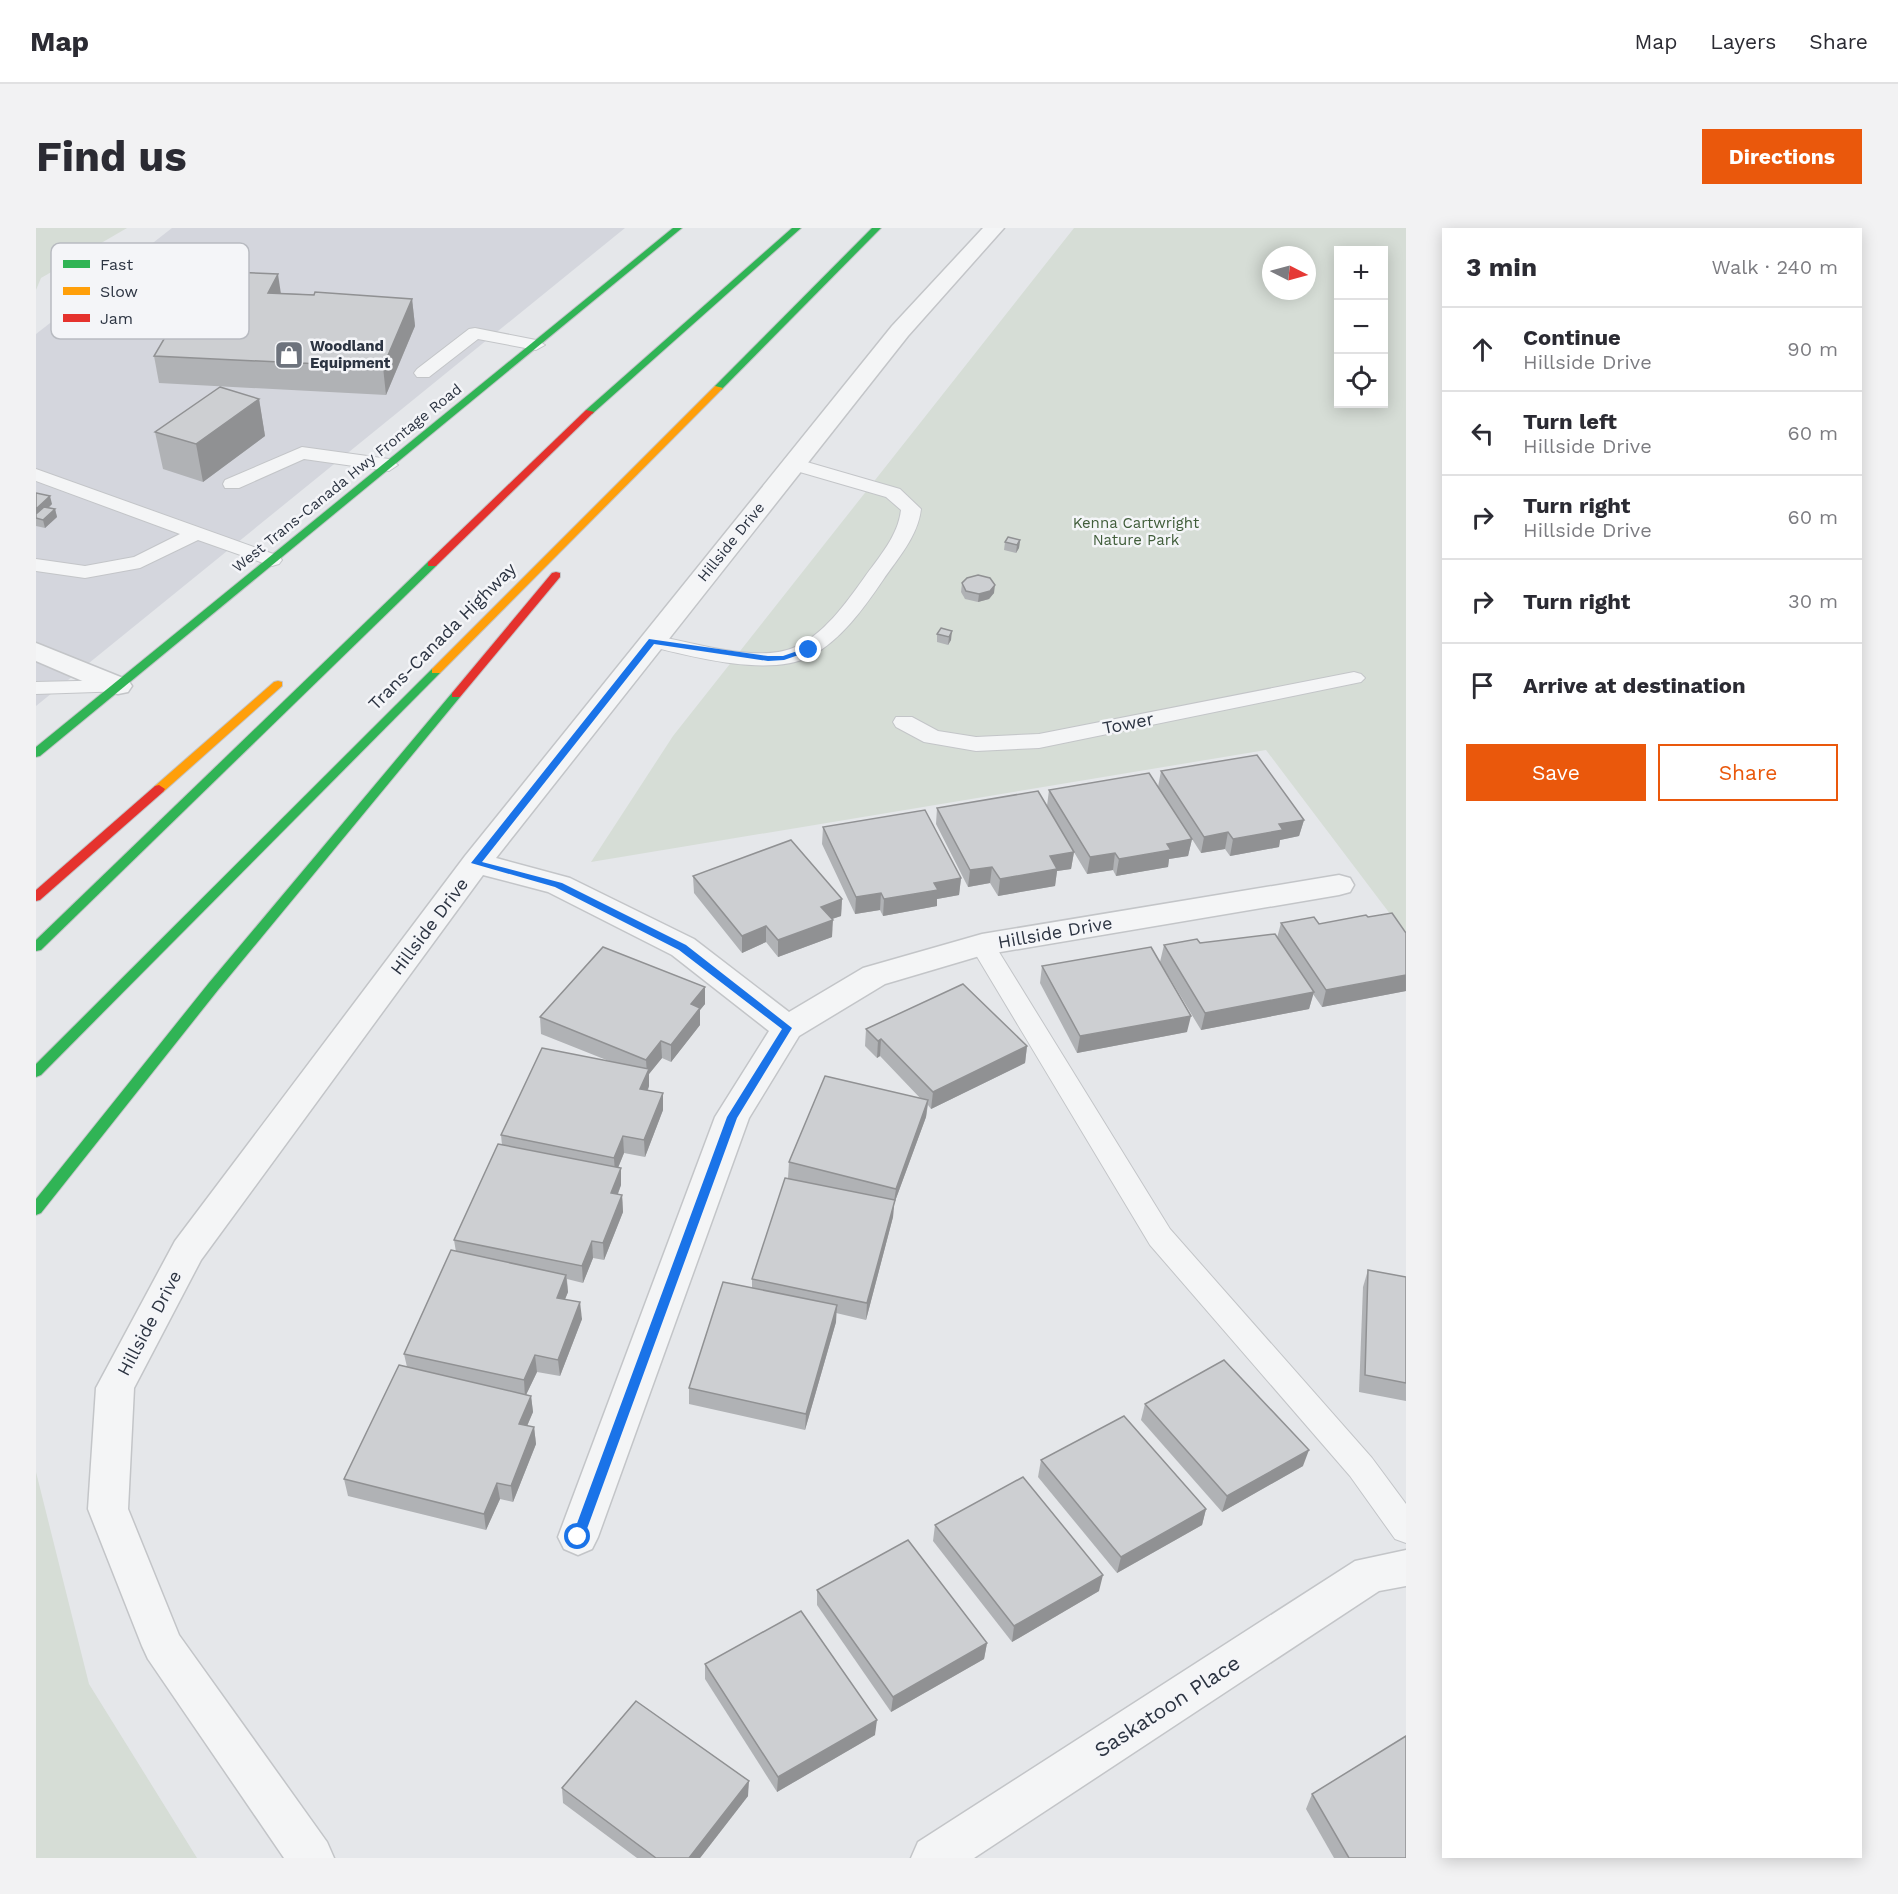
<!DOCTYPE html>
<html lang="en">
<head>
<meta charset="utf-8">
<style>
	:root { --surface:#fff; --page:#f2f2f3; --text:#2b2b33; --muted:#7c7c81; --line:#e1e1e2; --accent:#ea580c }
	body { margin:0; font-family:"Work Sans",sans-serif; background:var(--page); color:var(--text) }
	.controls { position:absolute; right:18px; top:18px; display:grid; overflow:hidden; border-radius:0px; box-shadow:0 3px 15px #0003 }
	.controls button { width:54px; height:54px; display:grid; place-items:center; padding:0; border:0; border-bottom:2px solid var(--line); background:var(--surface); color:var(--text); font:30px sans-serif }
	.compass { position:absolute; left:1226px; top:18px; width:54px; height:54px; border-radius:50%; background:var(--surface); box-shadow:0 3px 15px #0003; rotate:96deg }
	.stop { position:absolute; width:18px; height:18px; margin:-14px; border:4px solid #1a73e8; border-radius:50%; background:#fff }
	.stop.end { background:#1a73e8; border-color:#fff; box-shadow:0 2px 6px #0008 }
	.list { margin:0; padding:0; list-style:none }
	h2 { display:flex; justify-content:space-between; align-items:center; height:78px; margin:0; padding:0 24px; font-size:26px }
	h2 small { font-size:20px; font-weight:400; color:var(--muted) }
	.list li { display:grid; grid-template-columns:39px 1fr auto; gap:18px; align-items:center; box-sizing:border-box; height:84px; padding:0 24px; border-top:2px solid var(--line) }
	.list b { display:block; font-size:22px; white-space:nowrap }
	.list p { margin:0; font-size:20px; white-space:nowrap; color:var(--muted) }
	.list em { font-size:20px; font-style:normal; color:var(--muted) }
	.actions { display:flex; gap:12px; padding:18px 24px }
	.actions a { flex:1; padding:14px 0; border:2px solid var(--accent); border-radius:0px; text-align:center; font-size:21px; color:var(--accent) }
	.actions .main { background:var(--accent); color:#fff }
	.icon { flex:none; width:33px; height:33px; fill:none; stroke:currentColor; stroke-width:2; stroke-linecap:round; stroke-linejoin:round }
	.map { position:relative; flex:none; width:1370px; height:1630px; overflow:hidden; border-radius:0px }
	header { display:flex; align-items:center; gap:36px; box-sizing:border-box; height:84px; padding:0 30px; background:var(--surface); border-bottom:2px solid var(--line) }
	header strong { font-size:28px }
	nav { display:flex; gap:33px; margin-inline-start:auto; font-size:21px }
	.intro { display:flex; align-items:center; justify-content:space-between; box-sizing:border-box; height:144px; padding:0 36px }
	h1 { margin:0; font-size:42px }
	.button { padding:15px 27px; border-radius:0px; background:var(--accent); color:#fff; font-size:21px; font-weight:700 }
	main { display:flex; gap:36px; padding:0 36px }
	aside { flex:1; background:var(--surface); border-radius:0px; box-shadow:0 3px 15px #0003 }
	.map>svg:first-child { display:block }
	.built { fill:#d4d6dd }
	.green { fill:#d6ddd6; fill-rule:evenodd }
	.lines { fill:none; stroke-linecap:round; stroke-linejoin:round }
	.lane-casing { stroke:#c3c5c8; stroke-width:2 }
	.street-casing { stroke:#c3c5c8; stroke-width:3 }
	.fast-casing { stroke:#c3c5c8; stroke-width:2 }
	.slow-casing { stroke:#c3c5c8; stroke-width:2 }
	.jam-casing { stroke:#c3c5c8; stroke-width:2 }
	.lane { fill:#f4f5f6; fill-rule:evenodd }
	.street { fill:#f4f5f6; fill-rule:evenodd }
	.fast { fill:#30b455; fill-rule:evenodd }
	.slow { fill:#ff9f0a; fill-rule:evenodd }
	.jam { fill:#e5322d; fill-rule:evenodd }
	.wall { fill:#b0b2b5 }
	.shaded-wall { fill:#909193 }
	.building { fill:#cdcfd2; stroke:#909193; stroke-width:1.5 }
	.route { fill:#1a73e8 }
	.labels { text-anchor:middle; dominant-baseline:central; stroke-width:5; stroke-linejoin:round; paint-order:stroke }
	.far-poi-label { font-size:15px; font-weight:bold; fill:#2c3442; stroke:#f4f5f8; text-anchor:start }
	.far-street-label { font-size:15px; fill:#2c3442; stroke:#f4f5f8 }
	.far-park-label { font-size:15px; fill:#405d3a; stroke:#f4f5f8 }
	.street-label { font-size:18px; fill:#2c3442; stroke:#f4f5f8 }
	.near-street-label { font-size:21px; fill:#2c3442; stroke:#f4f5f8 }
	.key { fill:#f4f5f8; stroke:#b8bbc1; stroke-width:1.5 }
	.key-label { font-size:16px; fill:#2c3442 }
</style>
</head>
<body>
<header>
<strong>Map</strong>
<nav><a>Map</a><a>Layers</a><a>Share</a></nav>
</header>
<div class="intro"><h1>Find us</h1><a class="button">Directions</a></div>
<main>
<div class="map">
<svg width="1370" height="1630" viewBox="0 0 1370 1630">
	<rect width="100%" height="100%" fill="#e5e7ea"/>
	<polygon class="built" points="136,0 589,0 0,478 0,106"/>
	<g class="green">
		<polygon points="0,0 91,0 5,50 0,62"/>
		<path d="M 1038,0 L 1370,0 L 1370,707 L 1230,522 L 555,634 L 637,508 ZM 1302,22 L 1348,22 L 1348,176 L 1302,176 ZM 1235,27 L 1271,27 L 1271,63 L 1235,63 Z"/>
		<polygon points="0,1244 53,1456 161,1630 0,1630"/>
	</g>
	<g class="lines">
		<g class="lane-casing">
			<g id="lane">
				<polygon points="439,100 500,112 509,117 500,122 442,111 393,149 381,149 378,145 381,141 433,101"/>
				<polygon points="266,219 353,231 362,237 353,243 268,231 203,260 189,260 187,256 189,252"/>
				<path d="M 757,230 L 864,261 L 885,281 C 882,308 862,330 847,352 C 828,380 805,412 775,428 C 733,450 653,428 609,417 L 606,413 L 609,409 L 616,407 C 655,414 720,435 757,420 C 787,408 810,375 828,350 C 843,329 862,308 865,282 L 850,269 L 750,240 L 748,236 L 750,232 Z"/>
				<polygon points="0,241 243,328 246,332 243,336 236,338 162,312 104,340 49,350 0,343 0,331 49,338 98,329 144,306 0,253"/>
				<polygon points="1318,444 1325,446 1329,450 1325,454 1003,520 940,523 888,514 860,499 857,494 860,489 876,489 902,503 940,509 1003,506"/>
				<polygon points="82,452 90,453 93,458 90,463 0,466 0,454"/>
				<polygon points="946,709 955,711 1134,1001 1336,1230 1370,1276 1370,1315 1359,1311 1314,1248 1114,1017 934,717 937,711"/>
			</g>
		</g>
		<g class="street-casing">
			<g id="street">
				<polygon points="947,0 968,0 872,108 460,630 534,650 658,711 753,784 827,740 946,706 1303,647 1314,650 1318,657 1314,664 1303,667 947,727 849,756 763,808 713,890 562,1309 556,1321 542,1327 528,1321 522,1309 679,889 733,803 636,727 512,664 447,647 165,1032 98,1160 92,1281 143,1407 291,1614 298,1630 248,1630 112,1431 106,1418 52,1281 60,1160 139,1013 429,628 856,98"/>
				<polygon points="0,415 92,452 96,458 92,464 82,466 72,464 0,433"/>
				<polygon points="1370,1322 1370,1358 1343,1363 938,1630 875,1630 882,1614 1319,1333"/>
			</g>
		</g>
		<g class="fast-casing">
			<g id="fast">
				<polygon points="637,0 646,0 4,528 0,529 0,519"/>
				<polygon points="756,0 765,0 556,186 550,186 550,182"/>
				<polygon points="836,0 845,0 685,162 679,162 679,158"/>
				<polygon points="396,333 401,336 400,338 5,722 0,723 0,712 392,334"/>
				<polygon points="400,440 404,441 404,445 5,847 0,849 0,836 396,441"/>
				<polygon points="420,464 424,465 424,469 182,762 5,985 0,987 0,971 172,756 416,465"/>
			</g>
		</g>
		<g class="slow-casing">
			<g id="slow">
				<polygon points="679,158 687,160 404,445 396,445 396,441"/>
				<polygon points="242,453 246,454 246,458 127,564 119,564 117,561 119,558 238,454"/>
			</g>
		</g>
		<g class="jam-casing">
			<g id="jam">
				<polygon points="550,182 558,184 400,338 392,338 392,334"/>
				<polygon points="520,344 524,345 524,349 424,469 416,469 416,465 516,345"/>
				<polygon points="123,557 129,561 127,564 4,672 0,673 0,662 119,558"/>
			</g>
		</g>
		<use href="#lane" class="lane"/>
		<use href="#street" class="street"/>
		<use href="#fast" class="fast"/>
		<use href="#slow" class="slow"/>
		<use href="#jam" class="jam"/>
	</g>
	<g class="wall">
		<polygon points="245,65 376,71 379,98 350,167 123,155 118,128"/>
		<polygon points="223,171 229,208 167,254 127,241 119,204"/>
		<polygon points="0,265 16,276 13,280 19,281 21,289 9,300 0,298"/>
		<polygon points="984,312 983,320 980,325 968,322 969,314"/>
		<polygon points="926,355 958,365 953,371 942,374 929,371 925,364"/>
		<polygon points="905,400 915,412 912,417 901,414 901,406"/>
		<polygon points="1125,543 1268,592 1263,608 1244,612 1243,619 1194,628 1189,621 1165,625 1156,611 1152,628 1133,631 1132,639 1080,648 1077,642 1051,646 1014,584 1038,624 1035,641 1021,643 1019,658 962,668 954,655 932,659 900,596 901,580 1011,578 1013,562 1122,559"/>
		<polygon points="787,599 925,650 923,667 901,671 901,678 847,688 844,682 819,686 786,616"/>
		<polygon points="657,648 806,671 805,688 796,691 796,709 742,729 730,714 706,725 658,665"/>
		<polygon points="1332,689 1370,705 1370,763 1286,779 1277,766 1273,781 1165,802 1124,734 1128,717 1241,710 1245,695 1283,696"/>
		<polygon points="1006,738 1151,804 1041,825 1004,755"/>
		<polygon points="669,759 669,776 664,782 664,797 635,834 626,830 613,846 613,858 612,862 627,882 609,929 588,925 582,940 585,957 582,966 586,967 587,984 568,1032 557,1030 547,1055 531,1051 532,1064 529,1071 546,1091 524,1148 501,1144 490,1167 495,1168 497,1184 491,1198 498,1199 500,1216 477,1274 464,1271 450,1302 312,1268 308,1251 371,1139 368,1126 420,1024 418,1012 466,917 465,907 573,833 505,806 504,789"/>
		<polygon points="830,801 991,818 989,835 895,881 892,877 890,889 858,976 857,989 830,1092 800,1085 800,1094 769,1202 653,1176 653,1160 716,1060 716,1051 752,950 753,934 885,871 844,828 841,830 829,818"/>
		<polygon points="1332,1042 1370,1049 1370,1173 1323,1164 1327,1059"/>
		<polygon points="1109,1176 1267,1238 1186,1284 1105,1192"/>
		<polygon points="1005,1232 1170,1281 1166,1297 1081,1345 1002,1249"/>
		<polygon points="899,1297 1063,1363 976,1414 897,1313"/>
		<polygon points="781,1362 951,1415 948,1431 855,1484 781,1377"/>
		<polygon points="669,1436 839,1507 741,1564 669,1451"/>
		<polygon points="526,1560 712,1568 664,1630 601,1630 527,1575"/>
		<polygon points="1276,1566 1370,1630 1298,1630 1270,1581"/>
	</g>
	<g class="shaded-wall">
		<polygon points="242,46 246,73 232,65"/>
		<polygon points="376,71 379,98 350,167 347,139"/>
		<polygon points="223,171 229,208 167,254 160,216"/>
		<polygon points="14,268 16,276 1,290 0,290 0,281"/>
		<polygon points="19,281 21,289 9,300 7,292"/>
		<polygon points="984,312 983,320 980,325 981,317"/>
		<polygon points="959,357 958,365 953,371 942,374 943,366"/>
		<polygon points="916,403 915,412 912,417 913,409"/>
		<polygon points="1268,592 1263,608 1244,612 1243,619 1194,628 1197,611 1243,596"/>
		<polygon points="1192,604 1189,621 1165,625 1168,609"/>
		<polygon points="1156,611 1152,628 1133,631 1132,639 1080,648 1083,631 1131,616"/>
		<polygon points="1038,624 1035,641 1021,643 1019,658 962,668 964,651 1014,628"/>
		<polygon points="1079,625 1077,642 1051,646 1054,629"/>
		<polygon points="956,639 954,655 932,659 934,642"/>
		<polygon points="925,650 923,667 901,671 901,678 847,688 848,671 898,655"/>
		<polygon points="845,665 844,682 819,686 820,669"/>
		<polygon points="806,671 805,688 784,695 785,679"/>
		<polygon points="797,692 796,709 742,729 742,712"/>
		<polygon points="730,698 730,714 706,725 706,708"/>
		<polygon points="1370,747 1370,763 1286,779 1290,762"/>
		<polygon points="669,759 669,776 664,782 664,797 635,834 635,817 655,776"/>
		<polygon points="1278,764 1273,781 1165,802 1169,785"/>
		<polygon points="1155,788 1151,804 1041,825 1044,808"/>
		<polygon points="845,811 844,828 841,830 842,813"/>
		<polygon points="625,813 626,830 613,846 613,858 605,878 604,861 611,846 610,832"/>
		<polygon points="991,818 989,835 895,881 897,864"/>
		<polygon points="627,865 627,882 609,929 608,912"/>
		<polygon points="892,872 890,889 858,976 857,989 830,1092 831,1075 858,973 860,961"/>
		<polygon points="587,908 588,925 579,947 578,930"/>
		<polygon points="585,940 585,957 576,981 575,965"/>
		<polygon points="586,967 587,984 568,1032 567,1015"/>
		<polygon points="556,1013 557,1030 547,1055 546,1038"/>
		<polygon points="530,1047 532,1064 523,1086 521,1070"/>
		<polygon points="544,1074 546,1091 524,1148 522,1132"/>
		<polygon points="801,1077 800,1094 769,1202 770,1186"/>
		<polygon points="499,1127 501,1144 489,1169 488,1152"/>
		<polygon points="495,1168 497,1184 485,1212 483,1196"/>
		<polygon points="498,1199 500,1216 477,1274 475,1258"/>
		<polygon points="1273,1222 1267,1238 1186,1284 1191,1268"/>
		<polygon points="461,1255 464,1271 450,1302 448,1286"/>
		<polygon points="1170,1281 1166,1297 1081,1345 1085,1329"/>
		<polygon points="1067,1347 1063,1363 976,1414 978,1398"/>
		<polygon points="951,1415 948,1431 855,1484 857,1469"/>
		<polygon points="841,1492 839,1507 741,1564 742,1549"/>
		<polygon points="713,1553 712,1568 664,1630 653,1630"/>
	</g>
	<g class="building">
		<polygon points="168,43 242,46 232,65 278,67 279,64 376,71 347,139 118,128"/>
		<polygon points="184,159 223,171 160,216 119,204"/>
		<polygon points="0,265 14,268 0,281"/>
		<polygon points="8,279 19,281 7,292 0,290 0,286"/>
		<polygon points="972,309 984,312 981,317 969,314"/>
		<polygon points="942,347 954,350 959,357 954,363 943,366 930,363 926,355 931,350"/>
		<polygon points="905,400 916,403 913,409 901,406"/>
		<polygon points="1221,527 1268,592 1243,596 1247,602 1197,611 1192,604 1168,609 1125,543"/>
		<polygon points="1113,545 1156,611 1131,616 1135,622 1083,631 1079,625 1054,629 1013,562"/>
		<polygon points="1002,563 1038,624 1014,628 1021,641 964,651 956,639 934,642 901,580"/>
		<polygon points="889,582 925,650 898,655 902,662 848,671 845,665 820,669 787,599"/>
		<polygon points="755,612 806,671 785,679 797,692 742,712 730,698 706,708 657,648"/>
		<polygon points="1356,685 1370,705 1370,747 1290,762 1245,695 1278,689 1283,696 1330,687 1332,689"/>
		<polygon points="1239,706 1278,764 1169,785 1128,717 1161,711 1164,715"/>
		<polygon points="567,719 669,759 655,776 664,780 635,817 625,813 610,832 504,789"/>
		<polygon points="1115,719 1155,788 1044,808 1006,738"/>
		<polygon points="927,756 991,818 897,864 845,811 842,813 830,801"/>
		<polygon points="506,820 613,841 604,861 627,865 608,912 587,908 578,930 465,907"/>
		<polygon points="789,848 892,872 860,961 753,934"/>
		<polygon points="462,916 585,940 575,965 586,967 567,1015 556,1013 546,1038 418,1012"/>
		<polygon points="749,950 859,972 831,1075 716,1051"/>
		<polygon points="415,1022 530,1047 521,1070 544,1074 522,1132 499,1127 488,1152 368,1126"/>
		<polygon points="1332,1042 1370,1049 1370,1155 1329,1147"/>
		<polygon points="687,1054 801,1077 770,1186 653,1160"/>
		<polygon points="1188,1132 1273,1222 1191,1268 1109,1176"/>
		<polygon points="363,1137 495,1168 483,1196 498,1199 475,1258 461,1255 448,1286 308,1251"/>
		<polygon points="1088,1188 1170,1281 1085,1329 1005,1232"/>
		<polygon points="987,1249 1067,1347 978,1398 899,1297"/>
		<polygon points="872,1312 951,1415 857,1469 781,1362"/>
		<polygon points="765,1383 841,1492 742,1549 669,1436"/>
		<polygon points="600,1473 713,1553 653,1630 620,1630 526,1560"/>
		<polygon points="1370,1508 1370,1630 1313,1630 1276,1566"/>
	</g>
	<polygon class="route" points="613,411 732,428 747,428 773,419 777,422 748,432 732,433 618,416 446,634 526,655 650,717 756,800 701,890 548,1309 542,1314 536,1309 691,889 746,801 643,722 519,659 435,635"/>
	<defs>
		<g id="shop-square" transform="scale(1.5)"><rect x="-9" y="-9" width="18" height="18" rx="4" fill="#6d737d" stroke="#f4f5f8"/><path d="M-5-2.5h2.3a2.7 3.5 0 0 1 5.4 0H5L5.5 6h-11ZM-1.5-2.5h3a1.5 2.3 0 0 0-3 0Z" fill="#fff"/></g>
	</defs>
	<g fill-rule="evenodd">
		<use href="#shop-square" x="253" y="127"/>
	</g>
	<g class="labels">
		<g class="far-poi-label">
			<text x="274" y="118">Woodland<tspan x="274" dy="17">Equipment</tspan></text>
		</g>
		<g class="far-street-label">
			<text transform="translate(311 250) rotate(-39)">West Trans-Canada Hwy Frontage Road</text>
			<text transform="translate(695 314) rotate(-51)">Hillside Drive</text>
		</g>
		<g class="far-park-label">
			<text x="1100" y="295">Kenna Cartwright<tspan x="1100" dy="17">Nature Park</tspan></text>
		</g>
		<g class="street-label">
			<text transform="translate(406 408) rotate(-45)">Trans-Canada Highway</text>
			<text transform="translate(1092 495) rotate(-11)">Tower</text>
			<text transform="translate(393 698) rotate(-53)">Hillside Drive</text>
			<text transform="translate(1019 704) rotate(-10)">Hillside Drive</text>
			<text transform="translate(113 1095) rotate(-62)">Hillside Drive</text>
		</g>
		<g class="near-street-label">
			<text transform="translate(1131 1478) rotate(-33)">Saskatoon Place</text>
		</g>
	</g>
	<rect x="15" y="15" width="198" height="96" rx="9" class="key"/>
	<rect x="27" y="32" width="27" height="8" fill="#30b455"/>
	<rect x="27" y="59" width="27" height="8" fill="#ff9f0a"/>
	<rect x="27" y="86" width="27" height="8" fill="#e5322d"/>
	<g class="key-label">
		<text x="64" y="42">Fast</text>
		<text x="64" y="69">Slow</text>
		<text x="64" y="96">Jam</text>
	</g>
</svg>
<div class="controls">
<button>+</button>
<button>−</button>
<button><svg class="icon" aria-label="locate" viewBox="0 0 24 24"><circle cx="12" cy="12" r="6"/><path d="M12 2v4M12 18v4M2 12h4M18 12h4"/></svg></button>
</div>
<svg class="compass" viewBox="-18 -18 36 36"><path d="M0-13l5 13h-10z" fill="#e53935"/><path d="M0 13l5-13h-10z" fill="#7c7c81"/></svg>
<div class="stop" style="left:542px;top:1309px"></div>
<div class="stop end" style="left:773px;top:422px"></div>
</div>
<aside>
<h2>3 min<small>Walk · 240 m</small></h2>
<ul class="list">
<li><svg class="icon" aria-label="ahead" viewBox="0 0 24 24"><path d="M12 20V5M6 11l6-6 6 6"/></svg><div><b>Continue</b><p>Hillside Drive</p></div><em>90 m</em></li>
<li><svg class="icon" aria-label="left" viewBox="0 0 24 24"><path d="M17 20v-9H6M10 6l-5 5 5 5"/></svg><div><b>Turn left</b><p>Hillside Drive</p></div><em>60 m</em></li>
<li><svg class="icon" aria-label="right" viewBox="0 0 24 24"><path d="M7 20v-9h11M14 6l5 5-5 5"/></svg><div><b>Turn right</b><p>Hillside Drive</p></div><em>60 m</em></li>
<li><svg class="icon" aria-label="right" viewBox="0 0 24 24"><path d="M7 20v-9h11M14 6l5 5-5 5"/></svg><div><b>Turn right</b></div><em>30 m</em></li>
<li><svg class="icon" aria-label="arrive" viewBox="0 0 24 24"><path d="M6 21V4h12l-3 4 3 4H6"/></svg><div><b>Arrive at destination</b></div></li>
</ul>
<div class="actions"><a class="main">Save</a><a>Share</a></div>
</aside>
</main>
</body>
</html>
